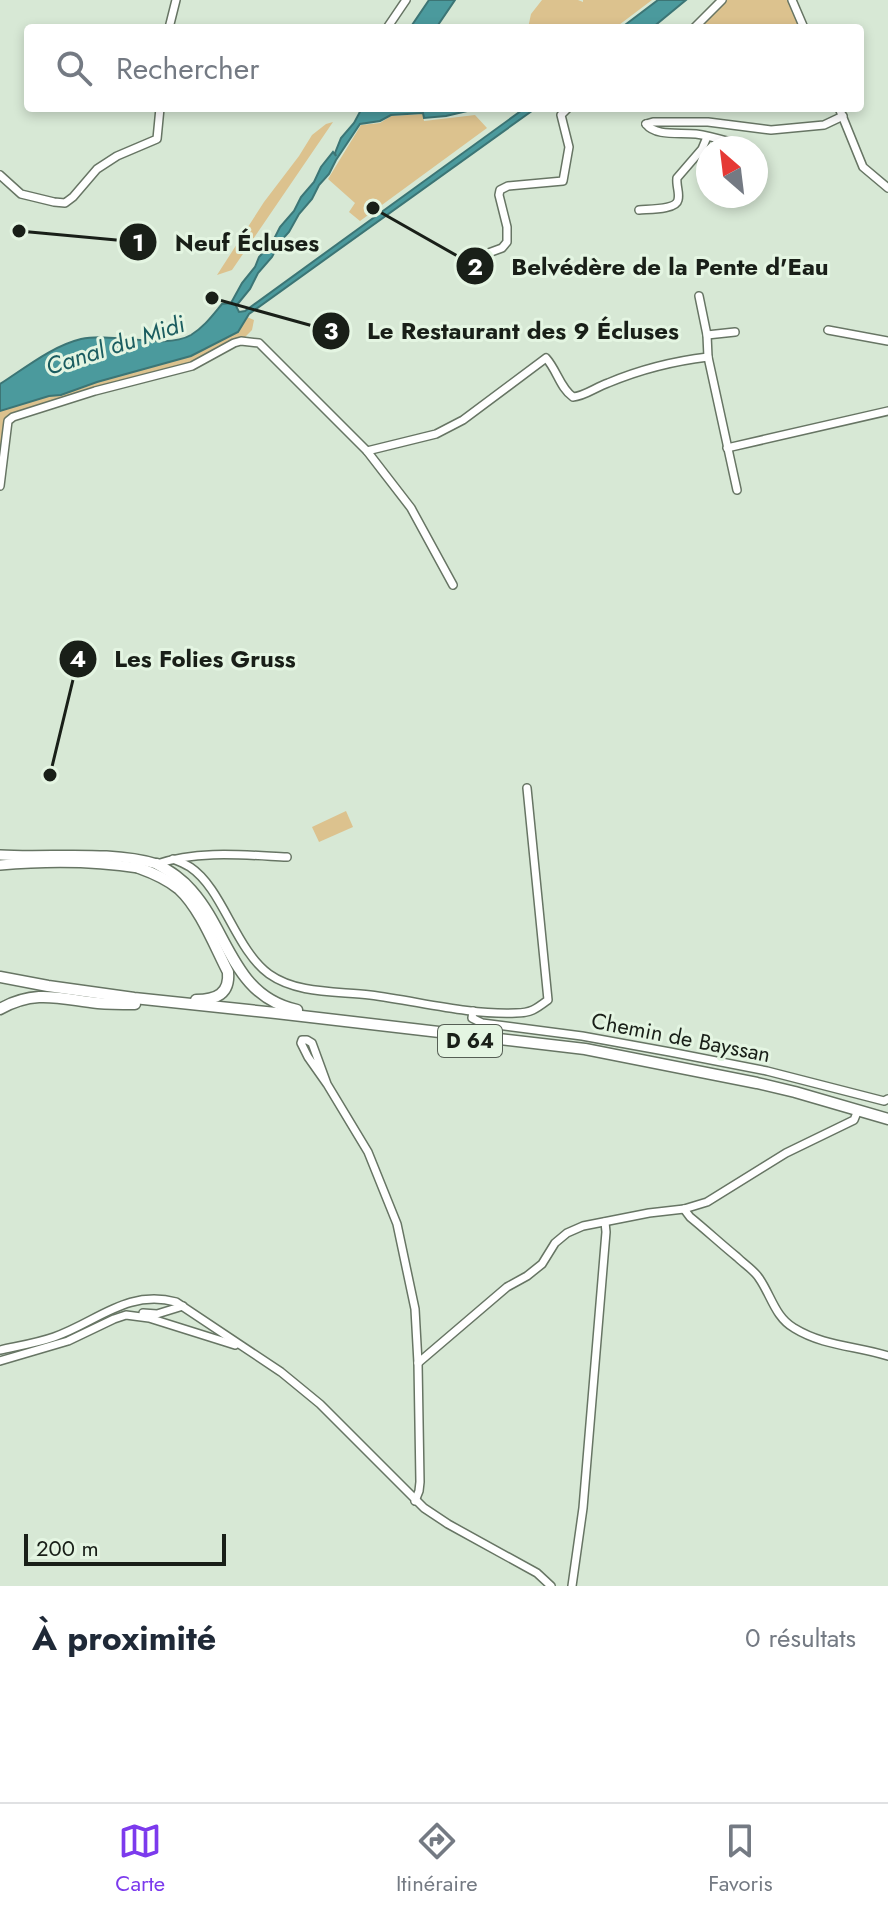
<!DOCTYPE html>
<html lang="fr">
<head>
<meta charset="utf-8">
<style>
	:root { --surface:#fff; --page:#f6f6f7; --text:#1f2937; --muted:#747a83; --line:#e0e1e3; --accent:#7c3aed }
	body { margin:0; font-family:Jost,sans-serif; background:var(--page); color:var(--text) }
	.compass { position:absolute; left:696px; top:136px; width:72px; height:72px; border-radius:50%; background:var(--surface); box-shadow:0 4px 12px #0003; rotate:332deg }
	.scale { position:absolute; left:24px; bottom:20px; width:202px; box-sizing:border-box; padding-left:8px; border:4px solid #191f18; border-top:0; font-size:22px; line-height:28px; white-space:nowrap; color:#191f18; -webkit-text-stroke:6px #e4f5e2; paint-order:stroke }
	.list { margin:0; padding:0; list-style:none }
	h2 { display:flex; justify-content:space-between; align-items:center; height:104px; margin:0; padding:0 32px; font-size:34px }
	h2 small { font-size:26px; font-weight:400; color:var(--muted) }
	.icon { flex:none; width:44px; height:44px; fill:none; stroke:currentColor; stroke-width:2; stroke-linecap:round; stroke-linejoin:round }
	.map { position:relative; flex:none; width:888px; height:1586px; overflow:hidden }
	.search { position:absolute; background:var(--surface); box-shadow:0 4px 12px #0003; left:24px; right:24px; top:24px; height:88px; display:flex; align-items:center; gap:20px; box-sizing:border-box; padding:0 28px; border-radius:8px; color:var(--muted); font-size:30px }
	.sheet { height:216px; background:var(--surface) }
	nav { display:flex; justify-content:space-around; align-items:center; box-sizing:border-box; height:112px; border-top:2px solid var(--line); background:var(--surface); font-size:22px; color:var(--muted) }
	nav a { display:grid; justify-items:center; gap:4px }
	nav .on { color:var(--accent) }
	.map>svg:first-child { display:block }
	.green { fill:#dcc28e }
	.water { fill:#4b9a9d; stroke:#3c7575; stroke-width:2 }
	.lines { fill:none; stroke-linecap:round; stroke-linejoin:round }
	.minor-casing { stroke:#677564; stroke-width:10 }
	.major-casing { stroke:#677564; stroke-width:12 }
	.highway-casing { stroke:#677564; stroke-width:13 }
	.minor { stroke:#fff; stroke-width:7 }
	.major { stroke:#fff; stroke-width:9 }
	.highway { stroke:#fff; stroke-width:10 }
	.labels { text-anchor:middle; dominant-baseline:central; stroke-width:6; stroke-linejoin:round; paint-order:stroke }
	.shield { fill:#e4f5e2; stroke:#565f55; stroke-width:2 }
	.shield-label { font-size:20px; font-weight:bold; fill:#191f18 }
	.street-label { font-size:22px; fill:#191f18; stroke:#e4f5e2 }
	.water-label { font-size:24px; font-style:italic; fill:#1b5d60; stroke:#e4f5e2 }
	.leader { fill:none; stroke:#191f18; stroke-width:3 }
	.callout-dot { fill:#191f18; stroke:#e4f5e2; stroke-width:3 }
	.mark-label { font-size:24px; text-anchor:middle; font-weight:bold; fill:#fff }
	.callout-label { font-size:24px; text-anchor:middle; font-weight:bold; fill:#191f18; stroke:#e4f5e2; stroke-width:6; stroke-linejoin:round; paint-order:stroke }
</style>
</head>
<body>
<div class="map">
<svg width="888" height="1586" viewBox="0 0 888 1586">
	<rect width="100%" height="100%" fill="#d7e8d5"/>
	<g class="green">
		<polygon points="542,0 578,0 583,2 583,0 652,0 615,28 528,28 531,14"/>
		<polygon points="722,0 792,0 804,28 694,28"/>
		<polygon points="423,114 424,121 475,115 487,128 360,221 349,212 355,203 328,179 361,125 380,123 391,116"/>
		<polygon points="333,122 232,270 217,275 264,202 299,156 312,135 326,124"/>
		<polygon points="247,317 254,320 252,330 241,341 204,360 95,391 8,421 0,478 0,411 49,396 61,395 239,331"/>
		<polygon points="346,811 353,827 319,842 312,827"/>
	</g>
	<g class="water">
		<polygon points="429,0 455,0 436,28 410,28"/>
		<polygon points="658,0 686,0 652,28 621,28"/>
		<path d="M 362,108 L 480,108 L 446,116 L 424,118 L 423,113 L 391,115 L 380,121 L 360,124 L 336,160 L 329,174 L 319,185 L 312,199 L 299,214 L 289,232 L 279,243 L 272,257 L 258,273 L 250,289 L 236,306 L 239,312 L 245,311 L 525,108 L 536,108 L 249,314 L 238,332 L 191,356 L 97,382 L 61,395 L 49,396 L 0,411 L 0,384 C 25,368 52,346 81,339 C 113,332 165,350 191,335 C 204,327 212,316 222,304 L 231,303 L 242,283 L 255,267 L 259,257 L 272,243 L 280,227 L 294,211 L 301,197 L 314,182 L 321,167 L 333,152 L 336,156 L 335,153 L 341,138 L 354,123 Z"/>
	</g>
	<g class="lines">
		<g class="minor-casing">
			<g id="minor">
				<polyline points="792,0 804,28"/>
				<polyline points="169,28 176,0"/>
				<polyline points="387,28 406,0"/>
				<polyline points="694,28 722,0"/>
				<polyline points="839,108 863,167 888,188"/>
				<polyline points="646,124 653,122 708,122 771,130 824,125 843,116"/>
				<path d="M 646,124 C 656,137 680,132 696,134 C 711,136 726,141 741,145"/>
				<polyline points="0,175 21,194 54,202 65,203 73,197 97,169 117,156 157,139 160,108"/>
				<path d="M 639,210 C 648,209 676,210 678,200 C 680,193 676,186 677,178 L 702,149 L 707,137"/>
				<polyline points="482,273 483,255 502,248 507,242 507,227 499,195 500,190 508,186 563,181 569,147 561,115 568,108"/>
				<polyline points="699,296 707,335 708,357 737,490"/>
				<polyline points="828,330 888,341"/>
				<polyline points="707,335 735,332"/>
				<polyline points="727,448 888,411"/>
				<path d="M 367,451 L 436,434 L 463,420 L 546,358 C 557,370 560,388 573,397 C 585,396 596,387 608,383 C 639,370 674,361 708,357"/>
				<polyline points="0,486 8,421 13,417 95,391 192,366 234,343 241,341 259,343 367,451 411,508 453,585"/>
				<path d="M 173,859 C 178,861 185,864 190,867 C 223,889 235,949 269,974 C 297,994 337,991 370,995 C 418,1001 467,1015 516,1013 C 531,1013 536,1009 548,1000 L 527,788"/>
				<path d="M 157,864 C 198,850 245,855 287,857"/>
				<polyline points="473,1011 472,1018 482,1023 582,1036 670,1052 767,1071 884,1101 888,1099"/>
				<polyline points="327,1084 312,1043 307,1040 302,1040 301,1043 308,1057 327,1084 368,1152 397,1224 415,1309 418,1363 420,1482 419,1491 415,1501"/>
				<path d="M 684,1209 L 690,1217 C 706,1230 721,1244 737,1257 C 744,1264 754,1270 759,1278 C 771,1295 775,1317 794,1328 C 823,1346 856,1346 888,1356"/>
				<polyline points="143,1313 157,1314 183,1306"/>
				<path d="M 0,1350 C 18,1346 37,1343 54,1337 C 97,1322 127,1289 176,1302 L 281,1372 L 320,1404 L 424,1508 L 448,1524 L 537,1573 L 551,1586"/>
				<polyline points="0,1361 68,1341 114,1319 126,1315 149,1318 235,1345"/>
				<polyline points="418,1363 507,1287 527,1276 542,1264 555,1243 567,1233 583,1226 649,1213 684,1209 707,1202 786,1153 854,1120 858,1110"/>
				<polyline points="572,1586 583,1508 606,1232 605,1222"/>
			</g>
		</g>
		<g class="major-casing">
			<g id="major">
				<path d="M 0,855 C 50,858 110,850 157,864"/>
				<path d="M 0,865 C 45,861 94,861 139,868"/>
			</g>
		</g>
		<g class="highway-casing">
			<g id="highway">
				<path d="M 157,864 C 171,872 182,879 192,891 C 229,933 233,996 297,1010"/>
				<path d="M 139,868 C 153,873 167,879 179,889 C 200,908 215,947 228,972 C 230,994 216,1000 196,1000"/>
				<polyline points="0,977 48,986 134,998 276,1013 585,1049 757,1083 795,1092 888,1119"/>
				<path d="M 0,1009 C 36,989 60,999 98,1003 C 110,1004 123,1004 135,1004"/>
			</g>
		</g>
		<use href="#minor" class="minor"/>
		<use href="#major" class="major"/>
		<use href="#highway" class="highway"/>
	</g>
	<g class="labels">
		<rect class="shield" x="438" y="1025" width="64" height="32" rx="6"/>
		<g class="shield-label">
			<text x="470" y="1041">D 64</text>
		</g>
		<g class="street-label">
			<text transform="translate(681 1037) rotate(11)">Chemin de Bayssan</text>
		</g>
		<g class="water-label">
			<text transform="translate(115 345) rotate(-18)">Canal du Midi</text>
		</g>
	</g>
	<path class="leader" d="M19 231L138 242M373 208L475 266M212 298L331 331M50 775L78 659"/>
	<g class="callout-dot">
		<circle cx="19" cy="231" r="8"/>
		<circle cx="373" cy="208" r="8"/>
		<circle cx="212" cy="298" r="8"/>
		<circle cx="50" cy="775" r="8"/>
		<circle cx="138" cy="242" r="20"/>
		<circle cx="475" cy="266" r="20"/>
		<circle cx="331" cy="331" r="20"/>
		<circle cx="78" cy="659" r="20"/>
	</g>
	<g class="mark-label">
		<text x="138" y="251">1</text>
		<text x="475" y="275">2</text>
		<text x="331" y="339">3</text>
		<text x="78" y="667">4</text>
	</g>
	<g class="callout-label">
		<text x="247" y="251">Neuf Écluses</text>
		<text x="670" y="275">Belvédère de la Pente d'Eau</text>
		<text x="523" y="339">Le Restaurant des 9 Écluses</text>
		<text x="205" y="667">Les Folies Gruss</text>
	</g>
</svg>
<svg class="compass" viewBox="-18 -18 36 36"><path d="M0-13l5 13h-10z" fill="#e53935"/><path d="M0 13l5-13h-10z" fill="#747a83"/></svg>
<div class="scale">200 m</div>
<div class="search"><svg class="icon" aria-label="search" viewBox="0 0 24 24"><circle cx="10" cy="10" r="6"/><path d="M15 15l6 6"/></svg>Rechercher</div>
</div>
<section class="sheet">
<h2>À proximité<small>0 résultats</small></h2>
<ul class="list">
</ul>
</section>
<nav>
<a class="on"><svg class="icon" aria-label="map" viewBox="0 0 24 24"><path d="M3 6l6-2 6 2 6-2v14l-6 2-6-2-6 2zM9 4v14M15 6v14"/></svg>Carte</a>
<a><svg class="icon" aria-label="directions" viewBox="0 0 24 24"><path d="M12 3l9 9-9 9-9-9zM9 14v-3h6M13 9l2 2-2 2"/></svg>Itinéraire</a>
<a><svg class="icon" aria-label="saved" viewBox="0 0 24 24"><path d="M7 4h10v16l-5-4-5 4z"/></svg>Favoris</a>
</nav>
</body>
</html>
